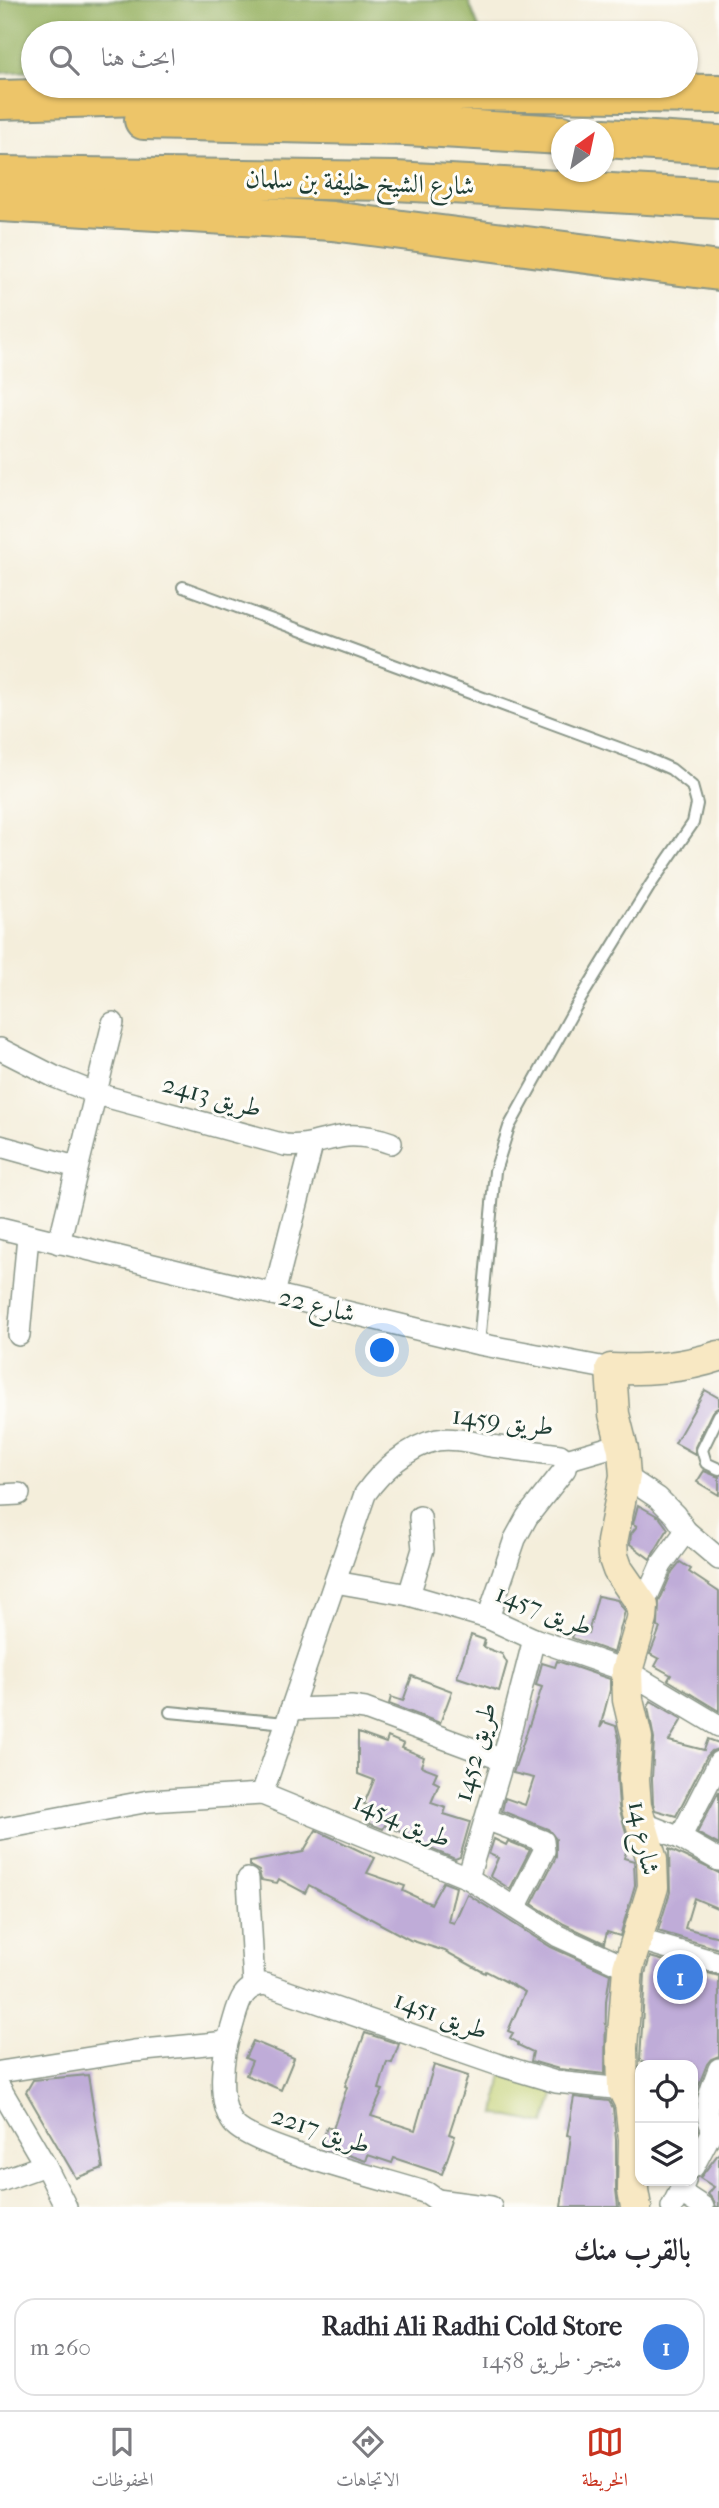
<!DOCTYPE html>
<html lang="ar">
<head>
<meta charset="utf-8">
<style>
	:root { --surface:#fff; --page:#f7f7f7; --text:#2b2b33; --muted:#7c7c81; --line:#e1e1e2; --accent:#c8321e }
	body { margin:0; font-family:"IM FELL French Canon",Amiri,serif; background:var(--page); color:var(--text); direction:rtl }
	.controls { position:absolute; right:21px; bottom:21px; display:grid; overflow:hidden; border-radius:14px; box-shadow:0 2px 5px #0004 }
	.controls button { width:63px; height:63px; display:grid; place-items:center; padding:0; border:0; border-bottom:2px solid var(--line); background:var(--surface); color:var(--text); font:35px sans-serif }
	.compass { position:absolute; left:551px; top:119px; width:63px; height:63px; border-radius:50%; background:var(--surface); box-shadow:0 2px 5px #0004; rotate:33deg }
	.you { position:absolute; left:383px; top:1351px; width:24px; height:24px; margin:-18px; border:5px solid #fff; border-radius:50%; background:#1a73e8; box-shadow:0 0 0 10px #1a73e833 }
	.badge { display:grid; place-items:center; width:46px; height:46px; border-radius:50%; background:var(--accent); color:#fff; font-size:23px; font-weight:700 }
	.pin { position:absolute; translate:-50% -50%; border:4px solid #fff; box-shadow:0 2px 7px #0006 }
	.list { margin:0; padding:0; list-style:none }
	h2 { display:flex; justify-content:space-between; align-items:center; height:91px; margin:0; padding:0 28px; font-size:30px }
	h2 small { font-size:23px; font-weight:400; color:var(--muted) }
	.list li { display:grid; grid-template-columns:46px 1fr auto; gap:21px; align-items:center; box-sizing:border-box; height:98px; margin:0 14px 14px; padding:0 14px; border:2px solid var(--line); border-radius:21px }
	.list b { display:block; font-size:26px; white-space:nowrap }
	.list p { margin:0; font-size:23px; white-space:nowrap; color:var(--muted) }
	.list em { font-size:23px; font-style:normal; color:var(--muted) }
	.icon { flex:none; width:38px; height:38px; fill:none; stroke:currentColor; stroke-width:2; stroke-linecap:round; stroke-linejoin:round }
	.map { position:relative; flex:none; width:719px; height:2207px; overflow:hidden; direction:ltr }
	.search { position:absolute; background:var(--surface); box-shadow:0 2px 5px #0004; left:21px; right:21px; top:21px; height:77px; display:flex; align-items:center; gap:18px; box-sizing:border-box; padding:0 24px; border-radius:38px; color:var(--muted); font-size:26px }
	.sheet { height:203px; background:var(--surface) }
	nav { display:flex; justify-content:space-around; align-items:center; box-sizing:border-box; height:98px; border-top:2px solid var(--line); background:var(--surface); font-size:19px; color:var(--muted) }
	nav a { display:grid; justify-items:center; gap:4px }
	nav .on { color:var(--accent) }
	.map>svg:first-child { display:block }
	.green { fill:#c1cf71; stroke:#708652; stroke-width:2 }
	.forest { fill:#98b263; stroke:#5c784c; stroke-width:2 }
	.building { fill:#bfacd8 }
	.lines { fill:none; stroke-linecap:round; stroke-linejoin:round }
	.lane-casing { stroke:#8a9688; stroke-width:14 }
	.street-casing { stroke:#8a9688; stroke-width:24 }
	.secondary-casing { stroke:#8a9688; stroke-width:33 }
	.highway-casing { stroke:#8a9688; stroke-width:42 }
	.lane { stroke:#fff; stroke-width:10 }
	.street { stroke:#fff; stroke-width:21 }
	.secondary { stroke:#f8e8c3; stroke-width:30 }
	.highway { stroke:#edc569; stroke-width:38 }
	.labels { text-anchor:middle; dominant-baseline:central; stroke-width:6; stroke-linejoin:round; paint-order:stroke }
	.street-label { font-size:26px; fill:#1f3d34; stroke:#fdfcf7 }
</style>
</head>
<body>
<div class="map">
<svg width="719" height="2207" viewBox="0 0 719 2207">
	<rect width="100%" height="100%" fill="#fdfcf7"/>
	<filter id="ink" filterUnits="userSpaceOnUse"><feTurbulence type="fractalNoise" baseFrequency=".0143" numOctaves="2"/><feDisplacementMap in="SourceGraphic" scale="14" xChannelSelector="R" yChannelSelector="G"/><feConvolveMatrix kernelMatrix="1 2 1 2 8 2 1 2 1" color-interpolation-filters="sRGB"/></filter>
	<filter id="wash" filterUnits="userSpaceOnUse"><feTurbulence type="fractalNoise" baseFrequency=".00686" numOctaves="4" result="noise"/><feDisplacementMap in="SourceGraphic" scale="28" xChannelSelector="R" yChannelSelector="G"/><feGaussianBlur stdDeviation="1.57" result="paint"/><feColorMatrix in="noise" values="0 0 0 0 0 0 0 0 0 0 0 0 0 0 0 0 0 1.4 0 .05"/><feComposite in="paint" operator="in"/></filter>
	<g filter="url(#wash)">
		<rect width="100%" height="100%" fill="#f4eedb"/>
		<polygon class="green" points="502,2073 556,2089 545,2124 495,2114"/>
		<polygon class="forest" points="0,0 468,0 481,33 33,33 33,71 0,73"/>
		<g id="blocks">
			<g class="building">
				<polygon points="705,1390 719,1398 719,1407 712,1412 695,1447 695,1454 675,1443"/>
				<polygon points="704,1471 719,1477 719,1495 697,1482"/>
				<polygon points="638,1505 659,1517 668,1529 650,1559 630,1544 631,1534 637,1526 633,1524"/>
				<polygon points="680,1562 691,1569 689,1572 719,1592 719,1711 668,1680 671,1675 655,1666 659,1659 650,1654 660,1628 658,1627 659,1602 672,1572"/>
				<polygon points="598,1596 617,1600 625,1611 614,1653 572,1638 575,1629 588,1633"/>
				<polygon points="471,1635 485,1640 483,1647 502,1654 507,1663 499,1691 457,1677"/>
				<polygon points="557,1661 610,1679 610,1690 600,1728 604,1722 616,1726 619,1739 617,1778 619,1807 629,1843 624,1858 634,1861 635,1885 620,1936 607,1932 604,1943 564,1924 532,1904 556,1857 556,1839 548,1829 502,1811 505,1798 525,1805 534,1778 513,1773 542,1687 536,1685 542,1663 555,1667"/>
				<polygon points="412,1676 452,1691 440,1723 389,1704 391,1697 403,1701"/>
				<polygon points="651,1701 682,1719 669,1741 704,1750 708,1739 719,1743 719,1749 712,1751 707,1756 676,1816 655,1810 653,1803 652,1779 654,1739 648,1707"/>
				<polygon points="358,1733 386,1743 388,1737 404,1744 402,1748 424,1757 421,1766 437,1772 433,1781 439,1784 431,1803 446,1808 444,1814 470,1822 460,1857 455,1859 419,1844 417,1843 418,1839 385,1825 383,1829 368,1823 374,1808 364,1804 374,1780 358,1774"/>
				<polygon points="719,1791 719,1845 697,1833"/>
				<polygon points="316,1830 375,1858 367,1873 405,1886 403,1891 431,1904 443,1882 456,1887 448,1921 454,1923 467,1894 551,1947 610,1974 606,2001 605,2074 559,2069 531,2061 533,2052 518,2045 518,2043 510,2038 513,2033 508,2031 525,1992 505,1981 486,1971 485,1973 445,1951 410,1940 309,1885 305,1893 279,1879 277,1883 261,1880 259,1871 250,1866 250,1862 303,1852"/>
				<polygon points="494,1839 506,1845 508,1841 530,1850 510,1889 490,1876 498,1858 489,1854"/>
				<polygon points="669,1849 719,1873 719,1909 694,1898 685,1928 719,1937 719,1949 658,1931 670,1892"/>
				<polygon points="650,1957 719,1976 719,2056 711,2059 707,2064 698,2087 694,2105 697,2125 695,2131 693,2130 693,2065 648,2065 640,2061 645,1974"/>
				<polygon points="365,2033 399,2044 392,2063 387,2062 379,2089 383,2090 371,2116 415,2130 434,2065 468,2076 449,2134 455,2136 442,2174 394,2158 392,2163 368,2155 366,2161 321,2146 327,2127 333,2129 347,2087 345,2086"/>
				<polygon points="253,2041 294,2058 281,2090 246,2075 252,2061 245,2058"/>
				<polygon points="88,2075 103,2168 76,2178 26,2092 33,2080"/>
				<polygon points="574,2097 609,2101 613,2108 616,2140 616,2190 618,2207 561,2207 571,2136 567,2135"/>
				<polygon points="719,2153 719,2207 716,2207 714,2201 708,2194 714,2187 700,2178"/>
			</g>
		</g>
	</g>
	<g filter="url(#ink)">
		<use href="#blocks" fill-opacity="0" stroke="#8a9688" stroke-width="2"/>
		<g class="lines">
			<g class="lane-casing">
				<g id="lane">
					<polyline points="183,587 646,758 671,769 692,786 697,804 693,823 651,884 575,1008 509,1127 495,1171 479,1344"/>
					<polyline points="719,1415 702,1450 706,1463 719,1469"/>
					<polyline points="170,1712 286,1723"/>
				</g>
			</g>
			<g class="street-casing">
				<g id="street">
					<path d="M 0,1049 L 55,1077 L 97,1094 L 285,1145 C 308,1148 325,1138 347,1136 C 362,1135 377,1138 391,1143"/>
					<polyline points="0,1146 76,1167"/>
					<polyline points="0,1228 479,1344 611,1369"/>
					<polyline points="59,1243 113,1023"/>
					<polyline points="274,1294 312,1145"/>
					<polyline points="19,1335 28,1236"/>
					<polyline points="566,1460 621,1444"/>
					<polyline points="625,1476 658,1498 675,1515 686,1531 719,1559"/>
					<polyline points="0,1495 19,1494"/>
					<polyline points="335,1582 409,1595 488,1618 534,1639 627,1671 719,1726"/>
					<polyline points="409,1595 423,1549 420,1517"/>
					<polyline points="643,1606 661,1565 686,1531"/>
					<polyline points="291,1709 351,1707 365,1709 503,1760"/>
					<path d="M 262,1794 L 365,1494 C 381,1471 409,1446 437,1440 C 455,1437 474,1443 491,1446 C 514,1449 537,1452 560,1455 L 566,1460 L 565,1469 L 527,1517 L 515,1539 L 488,1618"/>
					<polyline points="486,1819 543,1841 544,1851 515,1908"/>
					<polyline points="640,1822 680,1838 719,1860"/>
					<polyline points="0,1829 149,1801 262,1794 468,1878 558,1936 628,1968"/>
					<polyline points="680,1838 719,1762"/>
					<polyline points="468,1878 503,1760 534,1639"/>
					<polyline points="248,1879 254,1985"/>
					<polyline points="637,1939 719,1963"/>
					<polyline points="0,2072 134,2051 227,2042"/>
					<polyline points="0,2088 45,2165 66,2207"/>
					<path d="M 713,2129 C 700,2109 712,2089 719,2069"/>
					<polyline points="693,2167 713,2129 719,2124"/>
					<polyline points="0,2181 45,2165"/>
					<polyline points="680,2192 703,2207"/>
					<polyline points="437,2200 491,2207"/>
					<path d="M 441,2207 L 437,2200 L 427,2193 C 390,2180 252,2148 233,2123 C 217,2101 222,2055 231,2030 C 238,2009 239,1986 265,1984 L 496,2064 L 556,2082 L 623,2089"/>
					<polyline points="672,2207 685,2181"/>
				</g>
			</g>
			<g class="secondary-casing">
				<path id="secondary" d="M 636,2207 L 633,2190 L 634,2139 L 630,2103 L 623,2089 L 622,2048 L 628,1968 L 653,1887 L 652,1860 L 636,1806 L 634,1779 L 637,1738 L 628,1700 L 627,1671 L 642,1619 L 643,1606 L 618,1570 L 613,1556 L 612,1542 L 625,1476 L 623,1450 L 614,1414 L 611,1369 C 649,1370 683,1368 719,1356"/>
			</g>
			<g class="highway-casing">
				<g id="highway">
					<polyline points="0,100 347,90 719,94"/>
					<polyline points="144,120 407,126 562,135"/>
					<polyline points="604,138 719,145"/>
					<polyline points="0,176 395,181 719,199"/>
					<polyline points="0,202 332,221 719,271"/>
				</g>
			</g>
			<use href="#lane" class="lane"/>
			<use href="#street" class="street"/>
			<use href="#secondary" class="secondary"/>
			<use href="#highway" class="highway"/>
		</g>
	</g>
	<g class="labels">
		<g class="street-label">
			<text transform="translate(360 182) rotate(2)">شارع الشيخ خليفة بن سلمان</text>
			<text transform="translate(212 1096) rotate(15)">طريق 2413</text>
			<text transform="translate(317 1305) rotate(14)">شارع 22</text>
			<text transform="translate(503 1421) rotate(7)">طريق 1459</text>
			<text transform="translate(544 1610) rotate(21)">طريق 1457</text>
			<text transform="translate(475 1752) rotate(-75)">طريق 1452</text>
			<text transform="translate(402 1820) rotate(23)">طريق 1454</text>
			<text transform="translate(644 1838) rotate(79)">شارع 14</text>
			<text transform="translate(441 2015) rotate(20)">طريق 1451</text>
			<text transform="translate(321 2130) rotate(18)">طريق 2217</text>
		</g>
	</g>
</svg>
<div class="controls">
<button><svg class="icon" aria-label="locate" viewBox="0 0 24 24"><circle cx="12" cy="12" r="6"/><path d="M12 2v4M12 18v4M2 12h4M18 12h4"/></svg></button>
<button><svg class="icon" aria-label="layers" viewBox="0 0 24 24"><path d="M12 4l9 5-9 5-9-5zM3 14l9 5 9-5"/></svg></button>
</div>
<svg class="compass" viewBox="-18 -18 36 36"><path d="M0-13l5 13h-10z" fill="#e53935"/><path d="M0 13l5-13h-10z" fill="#7c7c81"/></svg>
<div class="you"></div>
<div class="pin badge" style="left:680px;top:1977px;background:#3f7fe0">1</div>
<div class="search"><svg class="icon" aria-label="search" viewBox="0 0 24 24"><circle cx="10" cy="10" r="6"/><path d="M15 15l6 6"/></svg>ابحث هنا</div>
</div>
<section class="sheet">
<h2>بالقرب منك<small></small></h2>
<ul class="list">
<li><span class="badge" style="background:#3f7fe0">1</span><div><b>Radhi Ali Radhi Cold Store</b><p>متجر · طريق 1458</p></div><em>260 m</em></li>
</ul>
</section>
<nav>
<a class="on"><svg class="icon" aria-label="map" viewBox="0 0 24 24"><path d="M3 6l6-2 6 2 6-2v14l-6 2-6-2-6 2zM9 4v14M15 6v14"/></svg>الخريطة</a>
<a><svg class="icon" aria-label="directions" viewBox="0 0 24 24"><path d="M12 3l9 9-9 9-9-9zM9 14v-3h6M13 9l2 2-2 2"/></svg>الاتجاهات</a>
<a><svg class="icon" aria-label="saved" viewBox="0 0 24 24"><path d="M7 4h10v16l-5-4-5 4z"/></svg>المحفوظات</a>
</nav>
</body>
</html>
